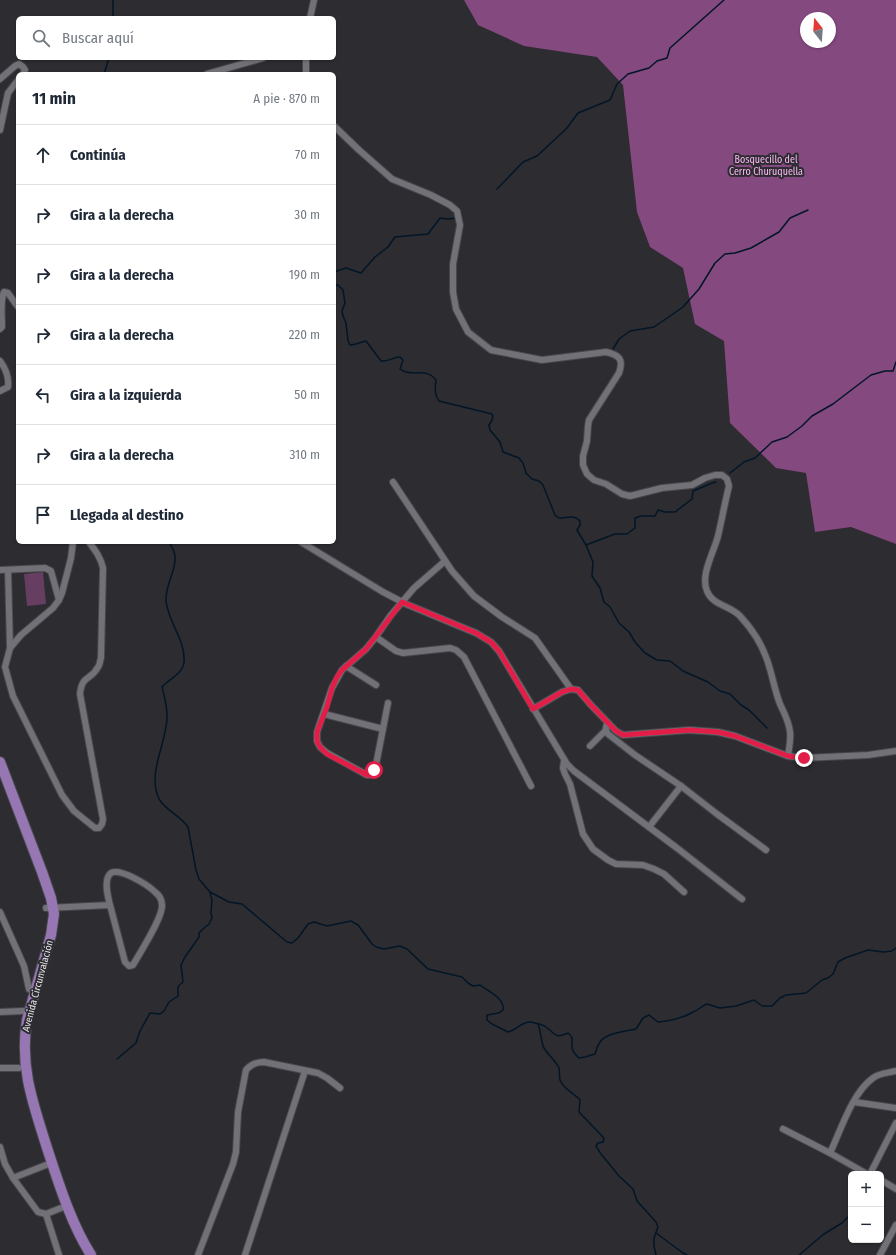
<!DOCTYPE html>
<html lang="es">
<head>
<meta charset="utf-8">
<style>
	:root { --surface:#fff; --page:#f6f6f7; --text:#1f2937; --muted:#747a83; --line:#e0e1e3 }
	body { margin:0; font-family:"Fira Sans Condensed",sans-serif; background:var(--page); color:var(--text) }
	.controls { position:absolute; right:12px; bottom:12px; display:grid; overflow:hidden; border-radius:6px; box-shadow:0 1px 3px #0004 }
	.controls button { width:36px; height:36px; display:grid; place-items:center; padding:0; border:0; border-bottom:1px solid var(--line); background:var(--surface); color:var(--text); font:20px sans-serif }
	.compass { position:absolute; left:800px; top:12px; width:36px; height:36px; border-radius:50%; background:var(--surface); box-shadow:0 1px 3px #0004; rotate:343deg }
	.stop { position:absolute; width:12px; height:12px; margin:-9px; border:3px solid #e11d48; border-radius:50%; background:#fff }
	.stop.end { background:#e11d48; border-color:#fff; box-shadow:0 1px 4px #0008 }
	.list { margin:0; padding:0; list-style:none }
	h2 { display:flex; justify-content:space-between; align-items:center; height:52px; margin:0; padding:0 16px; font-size:17px }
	h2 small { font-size:13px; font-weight:400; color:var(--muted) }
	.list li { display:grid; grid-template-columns:26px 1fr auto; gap:12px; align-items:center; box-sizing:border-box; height:60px; padding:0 16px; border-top:1px solid var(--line) }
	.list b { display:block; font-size:15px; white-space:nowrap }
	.list em { font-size:13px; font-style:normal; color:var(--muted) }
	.icon { flex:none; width:22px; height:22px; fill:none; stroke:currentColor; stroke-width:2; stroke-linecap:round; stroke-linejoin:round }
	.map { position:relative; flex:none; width:896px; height:1255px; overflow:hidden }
	.search { position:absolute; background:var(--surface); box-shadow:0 1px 3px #0004; left:16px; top:16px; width:320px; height:44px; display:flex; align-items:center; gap:10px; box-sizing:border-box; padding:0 14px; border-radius:6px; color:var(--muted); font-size:15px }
	.panel { position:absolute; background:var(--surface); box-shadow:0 1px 3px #0004; left:16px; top:72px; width:320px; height:472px; border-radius:6px }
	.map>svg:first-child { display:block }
	.green { fill:#653e61 }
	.forest { fill:#84497f; fill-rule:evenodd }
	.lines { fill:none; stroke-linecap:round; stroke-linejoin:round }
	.stream { stroke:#021627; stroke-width:1.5 }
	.minor-casing { stroke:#47474c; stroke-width:8 }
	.primary-casing { stroke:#47474c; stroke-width:12 }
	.minor { stroke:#717177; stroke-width:6 }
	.primary { stroke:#9777b3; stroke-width:10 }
	.route { stroke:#e11d48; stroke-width:5 }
	.labels { text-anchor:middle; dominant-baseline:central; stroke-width:4; stroke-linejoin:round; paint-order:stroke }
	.park-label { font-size:10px; fill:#feb9f6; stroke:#2c2c31 }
	.street-label { font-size:10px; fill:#e8e8ec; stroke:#2c2c31 }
</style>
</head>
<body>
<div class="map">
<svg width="896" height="1255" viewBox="0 0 896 1255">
	<rect width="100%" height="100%" fill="#2c2c31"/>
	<polygon class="green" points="43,572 46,604 27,606 24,574"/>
	<path class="forest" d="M 464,0 L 896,0 L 896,544 L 851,527 L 815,532 L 806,473 L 776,468 L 730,423 L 724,341 L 695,324 L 683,268 L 650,247 L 637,212 L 623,85 L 597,57 L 524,46 L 478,25 ZM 806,18 L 830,18 L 830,42 L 806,42 Z"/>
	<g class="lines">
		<g class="stream">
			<polyline points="113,0 113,18"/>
			<polyline points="104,74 109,58"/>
			<polyline points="497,189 523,162 537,156 567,128 578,113 610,100 617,84 628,74 649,68 657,61 667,58 670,48 724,0"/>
			<polyline points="334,272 346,268 361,273 375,257 388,247 395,237 428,234 440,218 448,219 457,218"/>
			<path d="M 334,285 L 338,285 L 343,290 L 345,303 L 342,311 L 343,316 L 346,323 L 348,341 L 350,345 C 356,345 360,342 366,341 L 381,361 C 388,362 393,357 400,357 L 403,360 L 400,369 C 412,378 425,366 436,380 C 435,388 434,394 439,401 L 492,414 L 493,416 L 492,420 L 489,425 L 490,430 L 500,442 L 503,452 L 519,458 L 523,463 L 526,473 L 532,479 L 539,481 L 543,485 L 555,515 L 559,518 C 567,518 574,514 580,521 L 580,525 L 577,530 L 586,545 L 593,562 L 592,576 L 600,588 L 604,602 L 610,607 L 619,623 L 629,632 L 635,642 L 645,653 L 657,660 L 670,661 L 683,671 L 708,682 L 720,691 L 730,694 L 741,705 L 749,710 L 767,728"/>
			<polyline points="613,349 619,339 630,331 654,327 683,307 699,289 715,263 725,254 735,253 751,248 779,232 790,218 808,210"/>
			<polyline points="730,473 744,462 755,458 772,442 787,437 802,426 812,416 833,404 871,375 885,371 893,371 896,362"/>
			<path d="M 169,542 C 172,547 176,553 175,559 C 175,573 165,586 166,601 C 168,622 186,641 184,662 C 183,674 169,679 162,687 C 165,699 169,714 166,726 C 163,750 148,775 159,799 C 166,811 180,815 188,827 L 196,870 L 199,879 L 210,892 L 229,902 L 242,904 L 287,942 L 292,943 L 298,938 L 308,924 L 314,922 L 327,926 L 351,921 L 358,925 L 372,944 L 376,947 L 384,949 L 400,946 L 407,949 L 428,969 L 462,977 L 468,983 L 473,986 L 480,985 C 488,991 505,998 503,1010 L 499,1013 L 487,1015 L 487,1020 L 492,1024 L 508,1032 C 517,1030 522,1021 531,1022 C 535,1023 543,1024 546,1027 C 556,1034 554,1039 568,1033 C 578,1040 565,1046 579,1058 L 585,1057 L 595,1054 C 596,1050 598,1045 600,1042 C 606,1033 626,1031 636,1029 L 643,1018 L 649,1015 L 658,1022 C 670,1021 683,1018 693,1012 C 698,1010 702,1006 707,1004 L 720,1008 L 736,1006 L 754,1000 L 762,1006 L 772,1006 L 780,998 L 786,995 L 806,993 L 822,980 L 828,978 L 833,974 L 838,962 L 845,958 L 868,950 L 883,952 L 892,951 L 896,948"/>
			<polyline points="586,545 615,534 627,534 635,528 635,518 641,516 655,516 658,510 665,512 675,512 692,499 693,491 712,483 716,482"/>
			<path d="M 538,1024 C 541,1031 541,1043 544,1048 C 548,1055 555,1060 559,1068 C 560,1072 559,1077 560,1080 C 563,1089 574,1093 580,1100 L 579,1112 L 602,1136 L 604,1139 L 603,1142 L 598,1143 L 596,1146 L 601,1154 L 619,1176 L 633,1189 L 637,1201 L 656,1222 L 658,1227 L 654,1238 L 654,1246 L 656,1255"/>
			<path d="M 117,1059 L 136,1043 L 140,1031 L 150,1013 L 160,1014 L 164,1011 L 169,1002 L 178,996 C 179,988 175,988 183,982 L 181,965 L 185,957 L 199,937 L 199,933 L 203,929 L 209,924 L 212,918 L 211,913 L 212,900 L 210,893"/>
			<polyline points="656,1233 683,1253 687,1255"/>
			<polyline points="799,1255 824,1234 842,1223 851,1214"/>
		</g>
		<g class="minor-casing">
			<g id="minor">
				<polyline points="310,18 314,0"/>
				<polyline points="207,74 263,58"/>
				<polyline points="306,74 306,58"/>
				<polyline points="0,79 15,66 19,64 23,67 25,70 23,74"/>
				<path d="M 334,126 L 359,150 L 392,179 L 431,195 L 450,205 L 457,211 L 460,225 L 453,264 L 453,292 L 456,309 L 468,332 L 491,350 L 542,360 L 606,352 C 619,355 624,359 619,373 L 589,420 L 588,426 L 587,441 L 583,456 L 583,465 L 587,474 L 594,480 L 606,484 L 622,494 L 630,496 L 662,488 L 692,485 L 705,478 L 715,475 L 722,475 L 727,479 L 729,486 C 725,502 722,519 718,536 C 714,552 700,575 707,591 C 712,605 731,606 740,616 C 751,628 761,643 766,657 C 772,672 774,689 780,704 C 784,713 789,721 790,732 C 791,739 789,748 788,756"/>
				<polyline points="0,130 8,93 18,80"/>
				<path d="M 0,329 L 2,327 C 2,316 0,301 4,292 L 8,293 L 18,307"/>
				<path d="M 0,361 C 6,369 9,378 8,387 L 0,391"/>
				<polyline points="393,482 452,571 474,596 502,617 535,638 571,689"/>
				<path d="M 73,542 L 71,558 L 62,593 L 59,600 L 53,608 L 21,635 L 10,648 L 5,667 L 13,696 L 62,795 L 74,811 L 95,828 L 99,828 L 102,824 L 103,819 L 80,694 C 82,674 91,681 98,667 C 100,665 100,660 101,658 L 103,568 C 101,558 95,550 89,542"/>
				<polyline points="301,542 383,592 406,604 476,633 491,642 499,651 567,764 574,771 677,848 742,899"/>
				<polyline points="0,570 45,568 51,571 59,600"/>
				<polyline points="8,570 10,648"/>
				<polyline points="376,637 396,651 403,653 450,648 456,650 464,657 531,786"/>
				<polyline points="346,666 376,685"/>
				<polyline points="388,703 375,770 371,775 367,775 327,753 320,747 317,741 317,732 332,688 342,670 366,649 375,638 391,615 414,588 445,561"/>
				<polyline points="533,709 562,692 571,689 578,690 591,705 616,731 623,735 689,730 718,732 735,736 788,756 804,758 868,755 896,751"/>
				<polyline points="324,714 383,729"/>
				<path d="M 608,723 C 605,727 605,729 608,734 L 635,755 L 681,786 L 717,814 L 766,850"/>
				<polyline points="590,746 606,730"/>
				<polyline points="564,761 563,768 565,774 570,784 583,834 593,849 608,860 616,864 643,865 654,869 664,874 684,892"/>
				<polyline points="649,827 681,786"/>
				<path d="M 46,908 L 110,905 L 125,962 L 129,966 L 133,965 C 140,953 163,917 162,905 C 162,900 159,895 155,892 C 149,886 116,864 109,875 C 104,883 108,897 110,905"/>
				<polyline points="0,912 24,966 29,989"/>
				<polyline points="0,1012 23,1011"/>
				<polyline points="0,1068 19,1068"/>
				<polyline points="854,1102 896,1108"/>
				<polyline points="783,1129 830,1153 867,1174"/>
				<polyline points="0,1147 5,1164 13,1178 38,1212 46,1214 61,1208"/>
				<path d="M 830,1153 C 841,1130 852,1093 873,1078 C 879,1073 888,1073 896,1071"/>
				<polyline points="870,1174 896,1123"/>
				<polyline points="13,1178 46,1165"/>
				<polyline points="881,1180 896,1189"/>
				<polyline points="46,1214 59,1255"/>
				<path d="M 198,1255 L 233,1164 L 236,1152 L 238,1112 L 246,1070 C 251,1064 256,1062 264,1062 L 318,1073 L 327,1078 L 340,1088"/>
				<polyline points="245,1255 305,1071"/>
				<polyline points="880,1255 896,1225"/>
			</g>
		</g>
		<g class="primary-casing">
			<path id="primary" d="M 0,762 L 42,872 L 51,898 L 54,914 L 51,935 L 27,1020 C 19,1068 34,1106 48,1151 C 60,1187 71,1223 91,1255"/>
		</g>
		<use href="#minor" class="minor"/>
		<use href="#primary" class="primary"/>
	</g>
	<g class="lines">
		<polyline class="route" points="374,770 371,775 367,775 327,754 320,747 317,741 317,732 327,707 332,688 337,677 342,670 366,649 402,602 476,633 491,642 499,651 533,709 562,692 571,689 578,690 591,705 616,731 623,735 689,730 718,732 735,736 788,756 804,758"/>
	</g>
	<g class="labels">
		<g class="park-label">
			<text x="766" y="160">Bosquecillo del<tspan x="766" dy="12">Cerro Churuquella</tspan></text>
		</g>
		<g class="street-label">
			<text transform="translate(38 986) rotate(-75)">Avenida Circunvalación</text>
		</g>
	</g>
</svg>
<div class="controls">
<button>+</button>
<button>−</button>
</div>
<svg class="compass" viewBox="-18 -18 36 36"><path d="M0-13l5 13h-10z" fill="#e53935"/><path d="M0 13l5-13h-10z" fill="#747a83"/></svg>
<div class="stop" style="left:374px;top:770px"></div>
<div class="stop end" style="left:804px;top:758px"></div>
<div class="search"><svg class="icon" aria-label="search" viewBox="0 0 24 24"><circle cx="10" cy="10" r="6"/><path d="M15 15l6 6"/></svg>Buscar aquí</div>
<section class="panel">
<h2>11 min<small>A pie · 870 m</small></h2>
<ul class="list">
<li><svg class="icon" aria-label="ahead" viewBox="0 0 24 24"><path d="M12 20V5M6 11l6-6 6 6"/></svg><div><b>Continúa</b></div><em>70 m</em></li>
<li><svg class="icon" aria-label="right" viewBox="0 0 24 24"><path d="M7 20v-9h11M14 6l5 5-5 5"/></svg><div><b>Gira a la derecha</b></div><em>30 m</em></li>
<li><svg class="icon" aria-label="right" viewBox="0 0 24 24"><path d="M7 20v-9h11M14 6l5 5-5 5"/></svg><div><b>Gira a la derecha</b></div><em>190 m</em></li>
<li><svg class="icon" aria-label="right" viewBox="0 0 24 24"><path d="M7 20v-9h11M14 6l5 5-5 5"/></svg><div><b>Gira a la derecha</b></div><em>220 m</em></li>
<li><svg class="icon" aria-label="left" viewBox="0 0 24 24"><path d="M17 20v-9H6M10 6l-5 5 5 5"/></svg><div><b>Gira a la izquierda</b></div><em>50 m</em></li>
<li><svg class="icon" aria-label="right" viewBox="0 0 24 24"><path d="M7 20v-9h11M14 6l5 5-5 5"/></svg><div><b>Gira a la derecha</b></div><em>310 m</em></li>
<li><svg class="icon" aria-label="arrive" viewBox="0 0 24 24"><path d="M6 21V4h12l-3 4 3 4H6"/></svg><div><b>Llegada al destino</b></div></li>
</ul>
</section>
</div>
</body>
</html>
